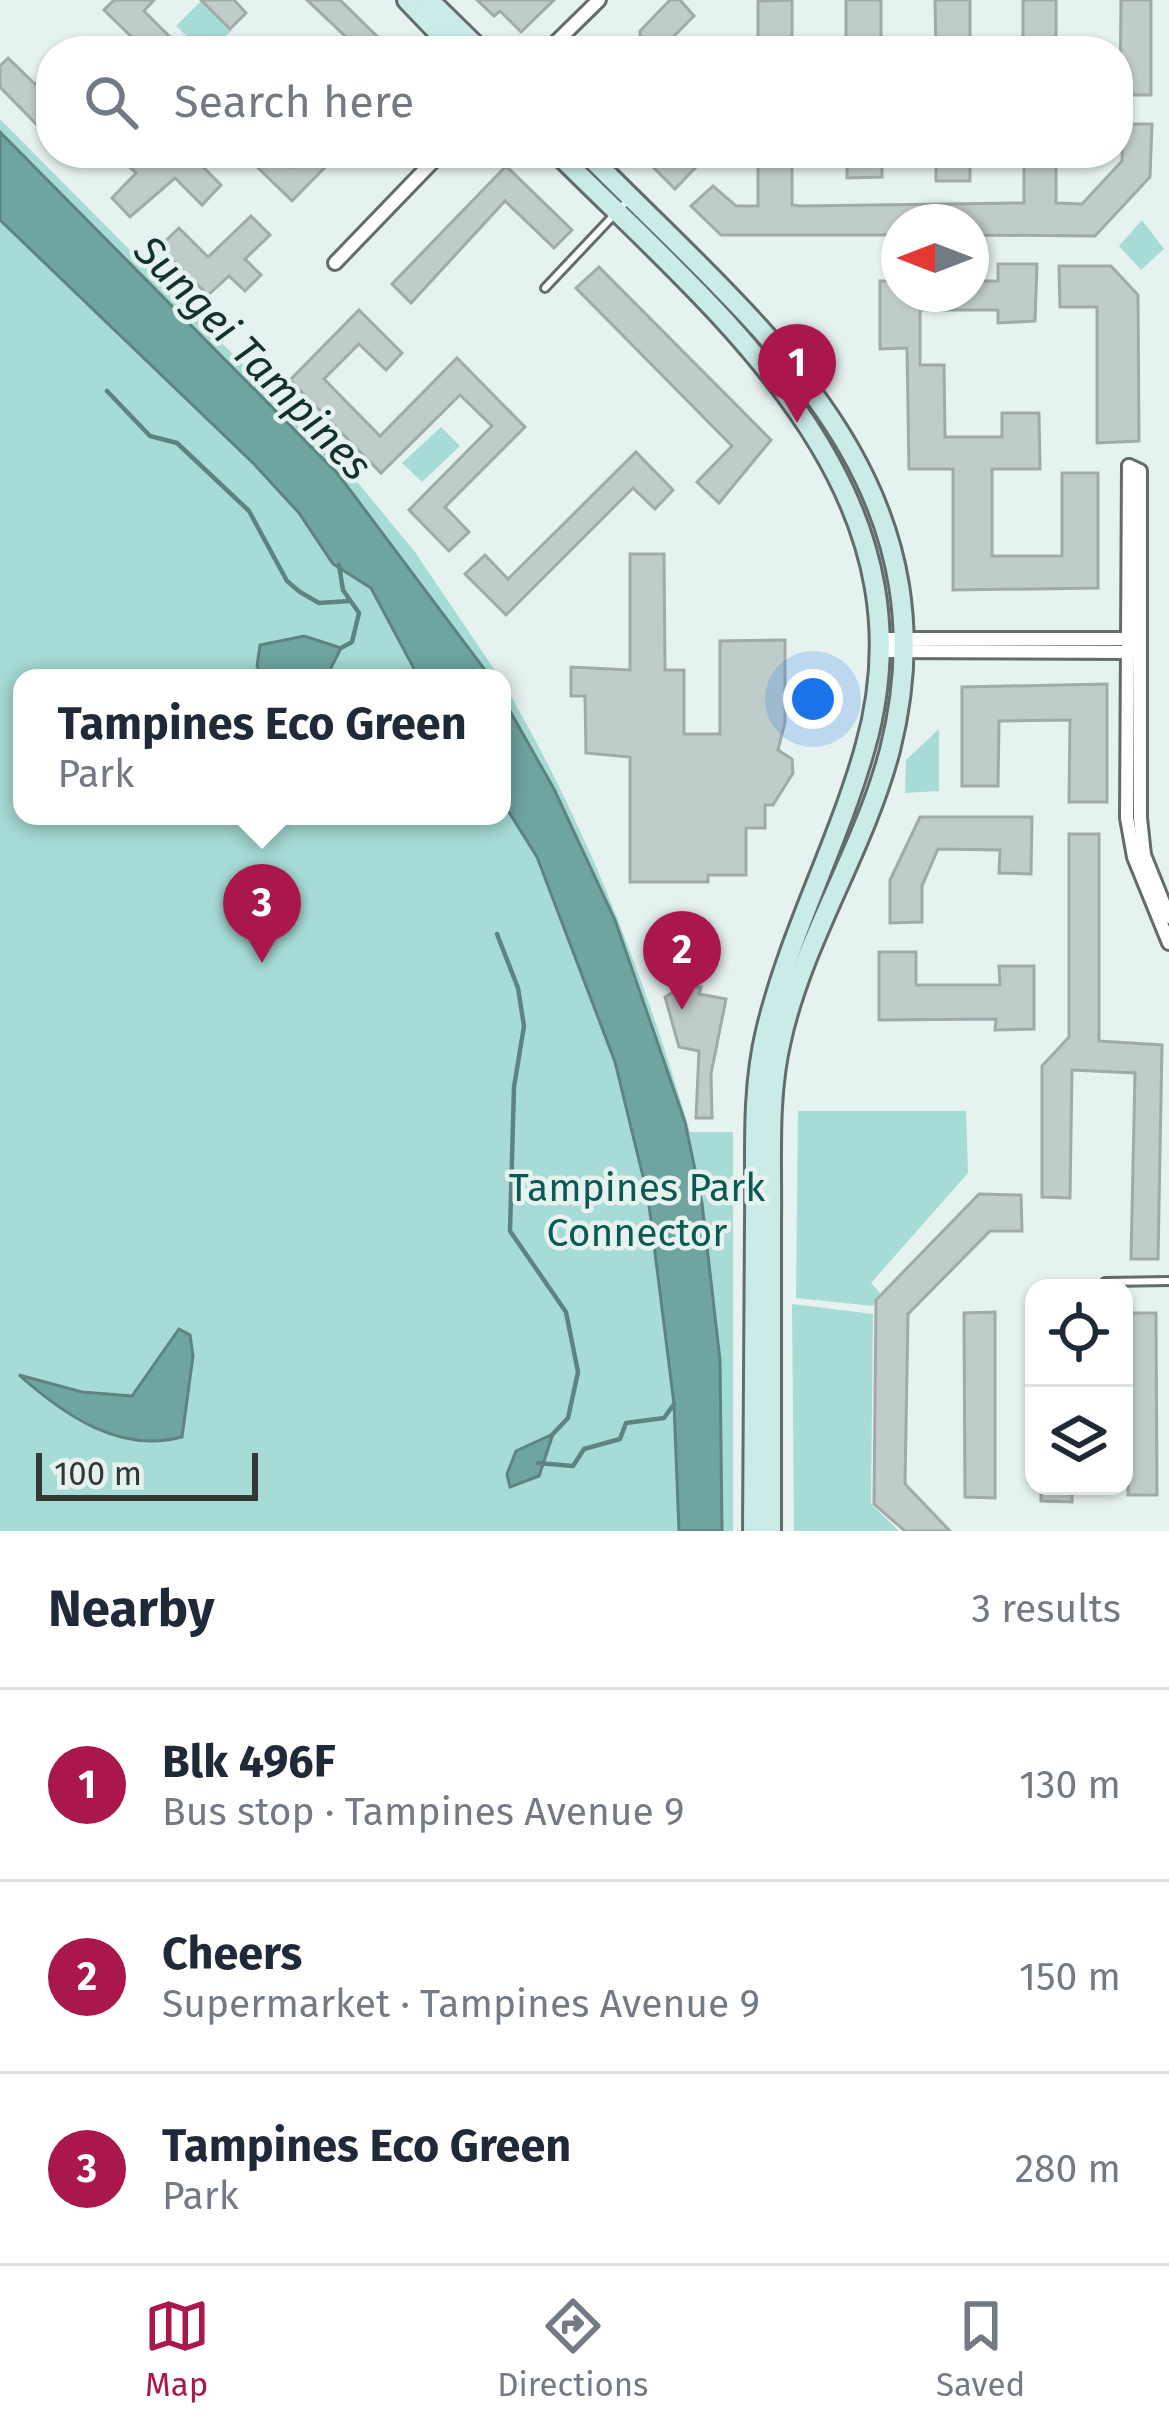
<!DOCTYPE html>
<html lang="en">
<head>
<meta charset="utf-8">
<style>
	:root { --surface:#fff; --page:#f6f6f7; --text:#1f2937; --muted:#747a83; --line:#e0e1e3; --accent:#aa174c }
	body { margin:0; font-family:"Fira Sans",sans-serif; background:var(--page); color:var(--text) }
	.controls { position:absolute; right:36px; bottom:36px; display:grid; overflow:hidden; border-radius:24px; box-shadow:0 3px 9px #0004 }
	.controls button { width:108px; height:108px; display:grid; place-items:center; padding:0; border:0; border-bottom:3px solid var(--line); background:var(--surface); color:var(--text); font:60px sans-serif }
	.compass { position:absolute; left:881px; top:204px; width:108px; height:108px; border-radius:50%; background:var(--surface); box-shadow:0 3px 9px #0004; rotate:270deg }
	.scale { position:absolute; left:36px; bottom:30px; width:222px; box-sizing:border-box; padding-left:12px; border:6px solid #333837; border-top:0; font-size:33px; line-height:42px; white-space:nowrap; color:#333837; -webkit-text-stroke:9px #e6f2f0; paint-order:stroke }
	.you { position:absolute; left:813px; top:699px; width:42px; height:42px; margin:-30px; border:9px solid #fff; border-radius:50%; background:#1a73e8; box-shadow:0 0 0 18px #1a73e833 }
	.badge { display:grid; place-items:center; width:78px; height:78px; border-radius:50%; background:var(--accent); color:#fff; font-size:39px; font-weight:700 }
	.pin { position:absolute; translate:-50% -99px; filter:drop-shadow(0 3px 6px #0008) }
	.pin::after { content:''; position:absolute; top:63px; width:42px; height:36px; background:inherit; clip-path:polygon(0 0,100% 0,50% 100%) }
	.popup { position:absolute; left:13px; top:669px; width:498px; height:156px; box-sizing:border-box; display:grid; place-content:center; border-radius:24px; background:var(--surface); filter:drop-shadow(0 3px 9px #0005); font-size:39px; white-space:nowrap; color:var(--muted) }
	.popup b { font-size:45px; color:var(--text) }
	.popup::after { content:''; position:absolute; left:50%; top:100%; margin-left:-24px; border:24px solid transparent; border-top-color:var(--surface) }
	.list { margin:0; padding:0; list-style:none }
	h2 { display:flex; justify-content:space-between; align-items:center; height:156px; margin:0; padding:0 48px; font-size:51px }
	h2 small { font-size:39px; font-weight:400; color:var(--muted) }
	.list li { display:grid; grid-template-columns:78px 1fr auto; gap:36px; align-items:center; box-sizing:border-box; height:192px; padding:0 48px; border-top:3px solid var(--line) }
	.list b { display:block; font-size:45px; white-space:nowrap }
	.list p { margin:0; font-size:39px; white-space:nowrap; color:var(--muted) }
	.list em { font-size:39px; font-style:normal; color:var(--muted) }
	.icon { flex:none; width:66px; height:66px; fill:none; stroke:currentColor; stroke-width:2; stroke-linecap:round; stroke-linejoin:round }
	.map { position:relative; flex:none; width:1169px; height:1531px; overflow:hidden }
	.search { position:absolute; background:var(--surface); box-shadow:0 3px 9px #0004; left:36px; right:36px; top:36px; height:132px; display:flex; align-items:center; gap:30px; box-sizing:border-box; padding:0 42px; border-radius:48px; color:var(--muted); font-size:45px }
	.sheet { height:732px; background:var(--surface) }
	nav { display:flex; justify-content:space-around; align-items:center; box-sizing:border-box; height:168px; border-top:3px solid var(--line); background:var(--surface); font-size:33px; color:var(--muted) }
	nav a { display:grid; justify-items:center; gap:6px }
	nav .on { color:var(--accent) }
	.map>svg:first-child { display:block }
	.green { fill:#a7dcd6 }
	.water { fill:#6fa59f; stroke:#5d8480; stroke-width:3 }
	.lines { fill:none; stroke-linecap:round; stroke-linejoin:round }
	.stream { stroke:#5d8480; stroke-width:4.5 }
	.building { fill:#c0ccca; stroke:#9faaa9; stroke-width:3 }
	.service-casing { stroke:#626c6b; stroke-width:12 }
	.minor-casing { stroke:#626c6b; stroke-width:18 }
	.secondary-casing { stroke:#626c6b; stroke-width:24 }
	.service { stroke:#fff; stroke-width:6 }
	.minor { stroke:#fff; stroke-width:12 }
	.secondary { stroke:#caebe8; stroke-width:18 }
	.labels { text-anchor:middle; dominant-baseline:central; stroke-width:9; stroke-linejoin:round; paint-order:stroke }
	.park-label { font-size:39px; fill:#0a5953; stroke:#e6f2f0 }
	.water-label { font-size:42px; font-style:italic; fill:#13302d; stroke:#e6f2f0 }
</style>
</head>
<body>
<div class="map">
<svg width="1169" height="1531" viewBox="0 0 1169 1531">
	<rect width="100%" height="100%" fill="#e6f2f0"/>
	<g class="green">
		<polygon points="202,0 232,30 212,51 203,51 176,26"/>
		<path d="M 0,119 L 345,467 L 415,552 L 500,678 L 22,678 L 22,816 L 502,816 L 502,681 C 587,825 643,972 690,1132 L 733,1132 L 733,1531 L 0,1531 Z"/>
		<polygon points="1142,220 1164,249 1141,270 1119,246"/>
		<polygon points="441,427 460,446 422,482 402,463"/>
		<polygon points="939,729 939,791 905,793 906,760"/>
		<polygon points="798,1111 966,1111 968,1173 871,1283 880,1293 873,1306 796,1298"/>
		<polygon points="792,1304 873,1314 871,1504 899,1531 794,1531"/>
	</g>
	<g class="water">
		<polygon points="0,132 338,474 491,678 419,678 371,588 333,564 299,513 254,464 0,220"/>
		<polygon points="304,636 341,648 326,678 262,677 257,666 260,645"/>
		<polygon points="502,697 554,789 615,920 685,1122 702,1203 720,1360 722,1531 679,1531 674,1404 648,1197 615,1062 537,857 502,801"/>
		<path d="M 179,1329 L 190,1335 L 193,1356 L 182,1437 C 120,1454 64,1415 19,1375 L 82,1392 L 132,1396 Z"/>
		<polygon points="553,1434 539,1476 510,1487 507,1474 516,1451"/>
	</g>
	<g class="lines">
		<g class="stream">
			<polyline points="107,391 150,436 177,443 249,511 287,581 300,592 319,603 349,601"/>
			<polyline points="339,565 343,590 359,613 352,642 341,648"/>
			<polyline points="497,934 518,988 524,1026 514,1087 510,1231 566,1312 578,1372 568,1418 551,1436"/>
			<polyline points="538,1463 573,1466 584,1449 620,1439 626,1423 664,1418 674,1404"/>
		</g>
	</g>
	<g class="building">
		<polygon points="114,0 154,0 144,11 184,51 146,51 104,10"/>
		<polygon points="201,0 234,0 246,13 230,29"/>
		<polygon points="307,0 340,0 392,51 361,51"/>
		<polygon points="477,0 554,0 521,32 500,11 494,16"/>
		<polygon points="670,0 680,0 694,16 668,42 668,51 640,51 640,31"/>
		<polygon points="792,0 792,51 758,51 758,1"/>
		<rect x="846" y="0" width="35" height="51"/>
		<polygon points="935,0 970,0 970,51 936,51"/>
		<rect x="1023" y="0" width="33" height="51"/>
		<polygon points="1121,0 1151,0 1151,95 1120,95"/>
		<polygon points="8,58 35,84 51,68 51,112 37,125 0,87 0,66"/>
		<polygon points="1123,124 1152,124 1150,177 1095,236 971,235 971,222 899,222 899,235 721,235 691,206 713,186 736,206 758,206 758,153 792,153 792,205 800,206 1024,203 1024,153 1056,153 1056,203 1082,204 1122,161"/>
		<polygon points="115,153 189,153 221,185 202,205 175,178 130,217 112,198 136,173"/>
		<polygon points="243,153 276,153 291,167 305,153 339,153 292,201"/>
		<polygon points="639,153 683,153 696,167 675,189"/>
		<polygon points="847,153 882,153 882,177 847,178"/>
		<rect x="936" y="153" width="34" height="28"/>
		<polygon points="506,166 572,230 554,248 505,201 411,303 392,284"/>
		<polygon points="251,216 270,235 245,259 261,275 245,291 229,276 208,295 159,247 179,228 208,257"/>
		<polygon points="998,264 1037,264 1035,321 998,323 998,310 920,310 920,365 944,365 945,437 1002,437 1002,413 1039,413 1040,469 992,469 992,556 1062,556 1062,473 1098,473 1098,588 953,590 953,469 909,469 907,348 880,349 880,281 899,281 899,294 971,294 971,281 998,281"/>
		<polygon points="1059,266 1111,266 1138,295 1139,441 1097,443 1097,307 1060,307"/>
		<polygon points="599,267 771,440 719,503 697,482 732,446 576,288"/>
		<polygon points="359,310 402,353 386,370 359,344 324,379 380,436 457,358 525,427 445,507 469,532 449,551 409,510 492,426 460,395 381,473 290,380"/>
		<polygon points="636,452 673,490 655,509 633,488 506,615 465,574 485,555 508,579"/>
		<polygon points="630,554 664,554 665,670 684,670 684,734 720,734 720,641 785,640 785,722 778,750 792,759 793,773 773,805 765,805 765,828 746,828 746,875 708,875 708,882 630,882 630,757 586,753 585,696 571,696 571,667 630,670"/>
		<polygon points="1107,684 1107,802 1069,802 1070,720 999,721 998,786 962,786 962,687"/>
		<polygon points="920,817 1032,817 1031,874 999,873 1000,850 938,849 922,886 922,922 890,923 890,880"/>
		<polygon points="1069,834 1099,834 1099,1041 1162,1045 1158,1259 1131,1259 1135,1073 1072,1070 1070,1198 1042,1197 1042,1066 1069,1037"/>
		<polygon points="879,952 916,952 916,985 1000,985 999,966 1034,966 1034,1029 995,1030 996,1019 879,1020"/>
		<polygon points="682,987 701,987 699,994 726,999 711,1074 712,1118 696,1118 699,1051 679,1047 665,997"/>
		<polygon points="979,1194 1021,1195 1022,1231 990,1231 908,1314 905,1484 950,1531 905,1531 874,1504 876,1300"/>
		<polygon points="995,1312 995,1498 965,1497 964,1313"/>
		<polygon points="1129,1313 1156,1313 1157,1495 1128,1495"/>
		<polygon points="1041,1486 1072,1486 1072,1502 1041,1501"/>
	</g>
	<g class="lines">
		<g class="service-casing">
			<g id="service">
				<polyline points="545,288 629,199"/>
				<polyline points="1105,1282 1169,1281"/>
			</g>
		</g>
		<g class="minor-casing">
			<g id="minor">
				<polyline points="547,51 599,0"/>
				<polyline points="335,263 441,153"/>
				<polyline points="1129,466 1127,818 1134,857 1169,943"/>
				<polyline points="1129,466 1140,471 1140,818 1144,855 1169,917"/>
				<polyline points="878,639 1133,639"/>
				<polyline points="878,651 1135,652"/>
			</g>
		</g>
		<g class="secondary-casing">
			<g id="secondary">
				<polyline points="407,0 456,51"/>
				<polyline points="429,0 481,51"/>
				<path d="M 557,153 C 720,316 939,488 865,748 C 838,844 789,934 766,1031 C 751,1093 756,1159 755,1222 C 754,1325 753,1428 753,1531"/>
				<path d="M 586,153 C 754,324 959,477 890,750 C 864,850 803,940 781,1040 C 767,1099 772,1161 771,1221 C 771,1325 771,1428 771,1531"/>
			</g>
		</g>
		<use href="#service" class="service"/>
		<use href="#minor" class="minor"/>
		<use href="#secondary" class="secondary"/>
	</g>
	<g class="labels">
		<g class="park-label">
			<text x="637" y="1188">Tampines Park<tspan x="637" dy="45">Connector</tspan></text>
		</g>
		<g class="water-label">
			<text transform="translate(253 358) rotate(46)">Sungei Tampines</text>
		</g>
	</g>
</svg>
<div class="controls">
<button><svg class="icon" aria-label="locate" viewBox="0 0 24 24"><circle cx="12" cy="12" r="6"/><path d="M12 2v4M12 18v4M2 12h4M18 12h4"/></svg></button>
<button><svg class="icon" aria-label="layers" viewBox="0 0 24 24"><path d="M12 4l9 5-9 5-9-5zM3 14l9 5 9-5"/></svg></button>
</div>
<svg class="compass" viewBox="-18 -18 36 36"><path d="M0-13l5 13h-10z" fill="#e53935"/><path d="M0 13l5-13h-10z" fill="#747a83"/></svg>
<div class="scale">100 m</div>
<div class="you"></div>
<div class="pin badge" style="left:797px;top:423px">1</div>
<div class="pin badge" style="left:682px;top:1010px">2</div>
<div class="pin badge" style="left:262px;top:963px">3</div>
<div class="popup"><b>Tampines Eco Green</b>Park</div>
<div class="search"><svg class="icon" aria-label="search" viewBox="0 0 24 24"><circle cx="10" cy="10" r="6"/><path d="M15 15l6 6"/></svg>Search here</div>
</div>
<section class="sheet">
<h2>Nearby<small>3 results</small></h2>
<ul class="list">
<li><span class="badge">1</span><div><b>Blk 496F</b><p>Bus stop · Tampines Avenue 9</p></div><em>130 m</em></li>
<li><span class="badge">2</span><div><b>Cheers</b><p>Supermarket · Tampines Avenue 9</p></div><em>150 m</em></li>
<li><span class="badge">3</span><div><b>Tampines Eco Green</b><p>Park</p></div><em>280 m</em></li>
</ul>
</section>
<nav>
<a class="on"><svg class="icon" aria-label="map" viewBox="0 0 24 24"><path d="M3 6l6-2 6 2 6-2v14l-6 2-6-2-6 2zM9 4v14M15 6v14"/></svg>Map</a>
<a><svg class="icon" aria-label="directions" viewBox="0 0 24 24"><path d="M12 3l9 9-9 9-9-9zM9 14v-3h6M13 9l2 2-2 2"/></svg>Directions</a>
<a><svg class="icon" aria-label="saved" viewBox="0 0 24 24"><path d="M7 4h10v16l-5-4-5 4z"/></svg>Saved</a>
</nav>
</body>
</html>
